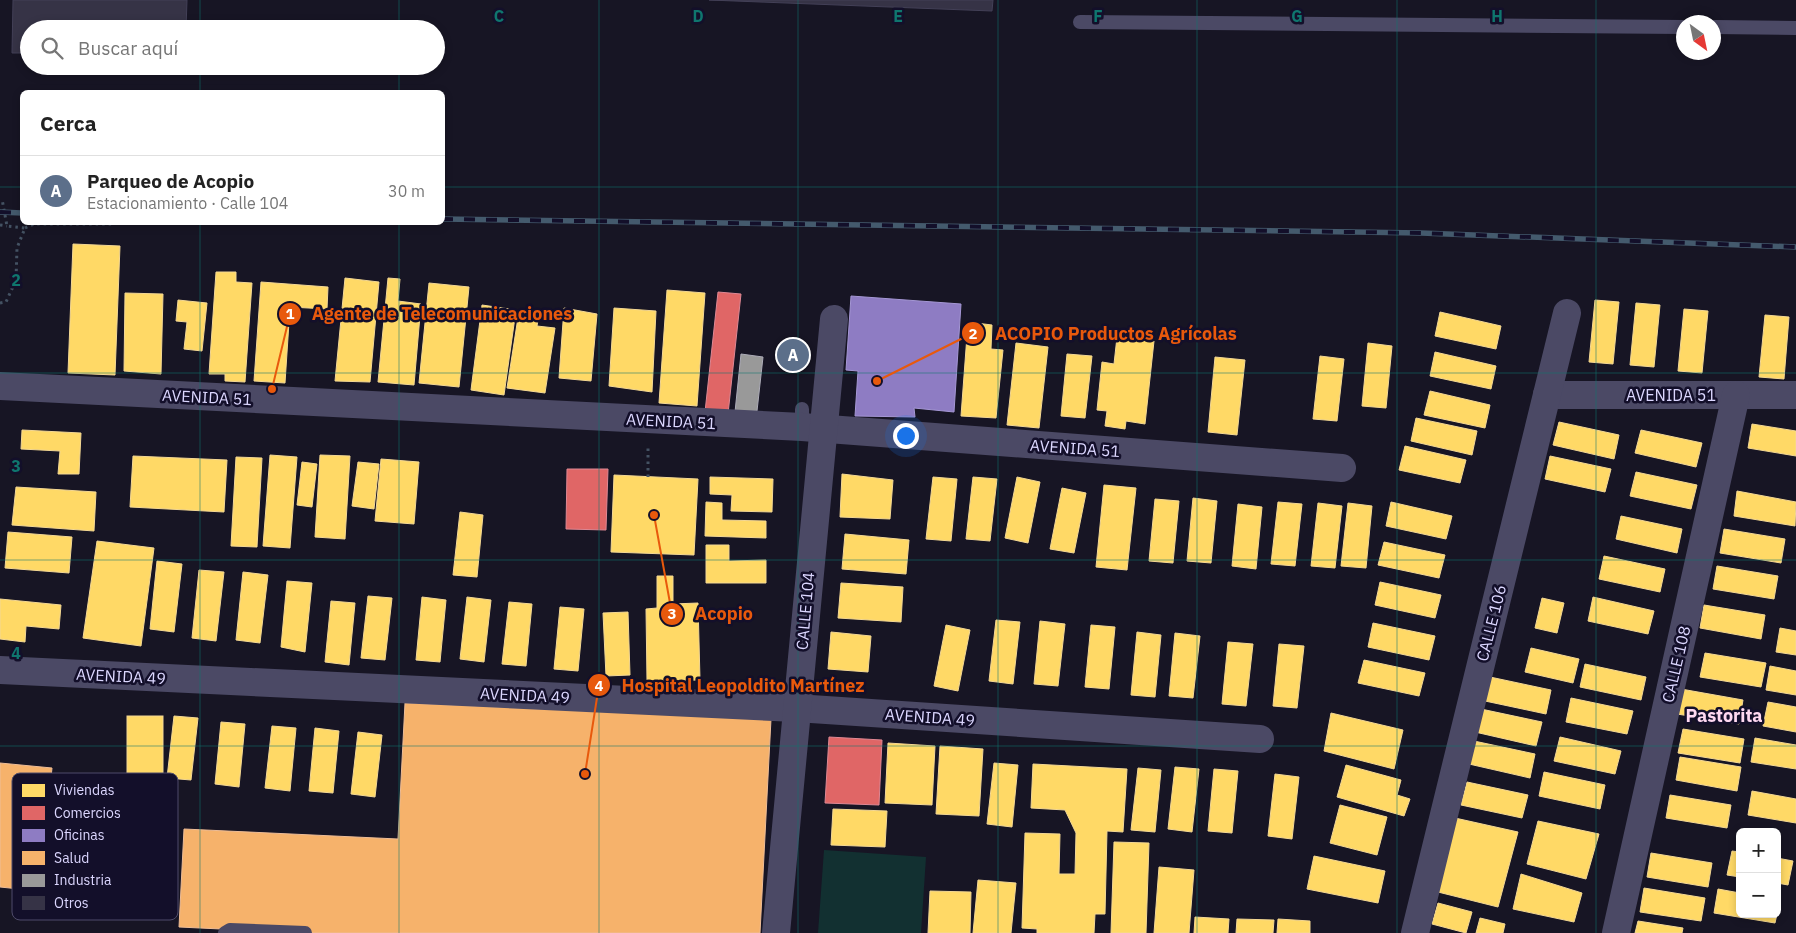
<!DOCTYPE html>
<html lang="es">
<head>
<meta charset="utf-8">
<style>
	:root { --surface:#fff; --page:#f6f6f6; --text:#222; --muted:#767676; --line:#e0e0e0; --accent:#575563 }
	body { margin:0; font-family:"IBM Plex Sans",sans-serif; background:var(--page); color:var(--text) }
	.controls { position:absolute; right:15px; bottom:15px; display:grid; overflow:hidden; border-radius:8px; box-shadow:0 2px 8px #0003 }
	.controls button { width:45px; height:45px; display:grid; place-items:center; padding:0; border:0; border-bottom:1px solid var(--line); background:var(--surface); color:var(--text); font:25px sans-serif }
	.compass { position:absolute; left:1676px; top:15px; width:45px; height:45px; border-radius:50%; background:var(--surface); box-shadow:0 2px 8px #0003; rotate:147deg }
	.you { position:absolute; left:905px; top:435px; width:18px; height:18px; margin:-12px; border:4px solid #fff; border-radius:50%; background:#1a73e8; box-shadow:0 0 0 8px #1a73e833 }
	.badge { display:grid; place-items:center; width:32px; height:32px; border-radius:50%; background:var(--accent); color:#fff; font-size:16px; font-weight:700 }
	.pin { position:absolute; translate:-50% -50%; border:2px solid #fff; box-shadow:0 1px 5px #0006 }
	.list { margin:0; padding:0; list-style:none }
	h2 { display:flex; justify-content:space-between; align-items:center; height:65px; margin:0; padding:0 20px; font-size:21px }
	h2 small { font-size:16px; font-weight:400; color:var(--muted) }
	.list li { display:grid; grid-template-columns:32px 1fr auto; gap:15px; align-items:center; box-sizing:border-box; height:70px; padding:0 20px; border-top:1px solid var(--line) }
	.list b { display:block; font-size:19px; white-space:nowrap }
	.list p { margin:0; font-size:16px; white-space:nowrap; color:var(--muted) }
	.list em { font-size:16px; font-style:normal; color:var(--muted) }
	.icon { flex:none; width:28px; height:28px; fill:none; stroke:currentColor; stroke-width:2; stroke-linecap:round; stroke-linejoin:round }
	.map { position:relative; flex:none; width:1796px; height:933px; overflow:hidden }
	.search { position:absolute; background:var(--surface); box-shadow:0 2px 8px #0003; left:20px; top:20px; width:425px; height:55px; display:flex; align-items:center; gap:12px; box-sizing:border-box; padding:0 18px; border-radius:28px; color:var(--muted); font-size:19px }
	.panel { position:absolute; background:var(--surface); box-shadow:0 2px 8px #0003; left:20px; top:90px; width:425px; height:135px; border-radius:8px }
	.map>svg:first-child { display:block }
	.green { fill:#123031 }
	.homes { fill:#ffd966; stroke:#f4d894 }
	.shops { fill:#e06666; stroke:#df8894 }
	.offices { fill:#8e7cc3; stroke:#a597d5 }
	.health { fill:#f6b26b; stroke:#eebd97 }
	.industry { fill:#999; stroke:#adacb8 }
	.building { fill:#363346; stroke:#434057 }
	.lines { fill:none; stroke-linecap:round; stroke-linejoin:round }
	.path { stroke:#445263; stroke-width:3; stroke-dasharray:2.5 4; stroke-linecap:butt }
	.lane { stroke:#4b4965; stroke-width:14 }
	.street { stroke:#4b4965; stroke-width:28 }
	.rail-casing { stroke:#445a6d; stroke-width:5.5 }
	.rail { stroke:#130f2a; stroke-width:4; stroke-dasharray:11; stroke-linecap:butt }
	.grid { fill:none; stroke:#0f766e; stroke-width:1; stroke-opacity:0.55 }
	.labels { text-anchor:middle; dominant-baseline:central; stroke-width:5; stroke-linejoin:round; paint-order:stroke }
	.street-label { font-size:16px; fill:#dcd7ff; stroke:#130f2a }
	.neighbourhood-label { font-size:18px; font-weight:bold; fill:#ffd9f1; stroke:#130f2a }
	.key { fill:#130f2a; stroke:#4f4b6a; stroke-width:1 }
	.key-label { font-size:14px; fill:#dcd7ff }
	.grid-label { font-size:16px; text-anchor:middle; font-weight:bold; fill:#0f766e; stroke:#130f2a; stroke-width:5; stroke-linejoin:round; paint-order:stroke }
	.leader { fill:none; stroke:#e8590c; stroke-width:2 }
	.callout-dot { fill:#e8590c; stroke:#130f2a; stroke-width:2 }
	.mark-label { font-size:15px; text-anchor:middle; font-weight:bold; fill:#fff }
	.callout-label { font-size:18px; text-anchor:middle; font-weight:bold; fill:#e8590c; stroke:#130f2a; stroke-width:5; stroke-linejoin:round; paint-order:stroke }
</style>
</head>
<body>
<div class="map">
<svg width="1796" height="933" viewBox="0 0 1796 933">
	<rect width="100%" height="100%" fill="#171524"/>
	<polygon class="green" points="824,850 926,857 921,933 818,933"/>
	<g class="homes">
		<polygon points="73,244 120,246 115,375 68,373"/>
		<polygon points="216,272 236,272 236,282 252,283 245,382 225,381 225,374 209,374"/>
		<polygon points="345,278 379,282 370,382 335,381"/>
		<polygon points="388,278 400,279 398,301 421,304 414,385 378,382"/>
		<polygon points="261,282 328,287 327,309 290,307 285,383 254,381"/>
		<polygon points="429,283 469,287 459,387 419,383"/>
		<polygon points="667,290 705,293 697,406 659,403"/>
		<polygon points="125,293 163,294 161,374 124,371"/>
		<polygon points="178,300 207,303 202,351 184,349 187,322 176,321"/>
		<polygon points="1595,300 1619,302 1613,364 1589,362"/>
		<polygon points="1636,303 1660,305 1654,367 1630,365"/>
		<polygon points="482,305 516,310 504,395 471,390"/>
		<polygon points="564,308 597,314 591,381 559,378"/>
		<polygon points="614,308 656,311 652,392 609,386"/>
		<polygon points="1684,309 1708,311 1702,373 1678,371"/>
		<polygon points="519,311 539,314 537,326 555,328 545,393 507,388"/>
		<polygon points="1440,312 1501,326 1496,349 1435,336"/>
		<polygon points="1765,315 1789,317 1784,379 1759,377"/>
		<polygon points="968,322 992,325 991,349 1003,350 996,418 961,416"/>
		<polygon points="1117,337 1154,341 1145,424 1126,421 1125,429 1105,426 1107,411 1097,410 1102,362 1114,364"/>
		<polygon points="1016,343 1048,347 1039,428 1007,425"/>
		<polygon points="1368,343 1392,346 1386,408 1362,406"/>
		<polygon points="1435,352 1496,366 1491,389 1430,376"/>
		<polygon points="1067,354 1092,356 1085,418 1061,416"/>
		<polygon points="1320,356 1344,359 1337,421 1313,419"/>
		<polygon points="1215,357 1245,360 1237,435 1208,432"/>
		<polygon points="1430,391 1490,405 1485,428 1424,415"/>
		<polygon points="1416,418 1477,431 1472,455 1411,441"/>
		<polygon points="1559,422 1619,435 1614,459 1553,445"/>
		<polygon points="1752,424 1796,431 1796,456 1748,448"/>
		<polygon points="22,430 81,433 79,474 58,474 60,451 21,449"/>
		<polygon points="1641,430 1702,443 1696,467 1635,453"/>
		<polygon points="1405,446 1466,460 1460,483 1399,470"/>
		<polygon points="270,455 297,457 290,548 263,546"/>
		<polygon points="320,455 350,456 345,539 315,537"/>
		<polygon points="133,456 227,460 224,512 130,507"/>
		<polygon points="1550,456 1611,469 1605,492 1545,479"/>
		<polygon points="236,457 262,458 257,547 231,546"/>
		<polygon points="381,459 419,462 414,524 375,521"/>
		<polygon points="302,462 317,464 312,507 297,505"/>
		<polygon points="358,462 379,464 374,509 352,506"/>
		<polygon points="1636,472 1697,485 1691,509 1630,496"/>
		<polygon points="842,474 893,480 890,519 840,517"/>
		<polygon points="614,475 698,479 694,555 611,552"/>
		<polygon points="710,477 773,479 772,512 731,511 732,495 710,494"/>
		<polygon points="933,477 957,479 951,541 926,539"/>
		<polygon points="973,477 997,479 990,541 966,539"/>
		<polygon points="1017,477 1040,482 1028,543 1005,538"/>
		<polygon points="1104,485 1136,488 1127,570 1096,567"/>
		<polygon points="16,487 96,492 94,531 12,525"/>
		<polygon points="1062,488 1086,493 1074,553 1050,549"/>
		<polygon points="1737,491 1796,502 1795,526 1734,516"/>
		<polygon points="1193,498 1217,501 1211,563 1187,561"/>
		<polygon points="1155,499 1179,501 1173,563 1149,561"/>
		<polygon points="706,502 722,503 722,520 766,521 766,538 705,536"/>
		<polygon points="1278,502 1302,504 1295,566 1271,564"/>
		<polygon points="1391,502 1452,516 1446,539 1386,526"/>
		<polygon points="1318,503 1342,506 1335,568 1311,566"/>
		<polygon points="1348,503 1372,506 1366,568 1341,566"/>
		<polygon points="1238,504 1262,507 1256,569 1232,566"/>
		<polygon points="460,512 483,515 477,577 453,575"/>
		<polygon points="1621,516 1682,529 1677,553 1616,539"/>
		<polygon points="1724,529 1785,539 1781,563 1720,553"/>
		<polygon points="8,532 72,537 69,573 5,568"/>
		<polygon points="845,534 909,540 906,574 842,569"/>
		<polygon points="97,541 154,548 141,646 83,638"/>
		<polygon points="1384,542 1445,555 1439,578 1378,565"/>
		<polygon points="706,545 729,545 729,561 766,560 766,583 706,583"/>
		<polygon points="1604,556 1665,569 1660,592 1599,579"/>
		<polygon points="157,561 182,564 174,632 150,629"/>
		<polygon points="1717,566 1778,576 1774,599 1713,589"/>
		<polygon points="199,570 224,572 216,641 192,638"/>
		<polygon points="243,572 268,575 260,643 236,640"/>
		<polygon points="657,576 673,576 673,604 698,603 700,680 647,681 646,609 657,608"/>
		<polygon points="287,581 312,583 305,652 281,647"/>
		<polygon points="1380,582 1441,595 1435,618 1375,605"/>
		<polygon points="841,583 903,587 901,622 838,618"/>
		<polygon points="368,596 392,598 385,660 361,658"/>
		<polygon points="422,597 446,600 440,662 416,660"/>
		<polygon points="467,597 491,600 484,662 460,659"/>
		<polygon points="1593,597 1654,611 1648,634 1588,621"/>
		<polygon points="1542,598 1564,603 1557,633 1535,628"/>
		<polygon points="0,599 61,605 59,629 26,626 25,642 0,639"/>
		<polygon points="331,601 355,603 349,665 325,662"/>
		<polygon points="509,602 532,604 526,666 502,664"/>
		<polygon points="1704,605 1765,615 1761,639 1700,628"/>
		<polygon points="560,607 584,609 578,671 554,669"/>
		<polygon points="628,612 630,675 606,676 603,613"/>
		<polygon points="996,620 1020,622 1013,684 989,681"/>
		<polygon points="1040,621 1065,624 1058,686 1034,684"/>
		<polygon points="1373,623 1435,636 1429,660 1368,647"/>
		<polygon points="946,625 970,630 958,691 934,686"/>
		<polygon points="1091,625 1115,627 1109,689 1085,687"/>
		<polygon points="1780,628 1796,631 1796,655 1776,652"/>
		<polygon points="831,632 871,636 868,672 828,669"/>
		<polygon points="1137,632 1161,635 1155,697 1131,695"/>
		<polygon points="1175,633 1200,636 1193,698 1169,696"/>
		<polygon points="1228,642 1253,644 1246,706 1222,704"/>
		<polygon points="1279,644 1304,646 1297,708 1273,706"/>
		<polygon points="1531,648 1579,659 1573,683 1525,672"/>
		<polygon points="1705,653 1766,663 1761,687 1700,677"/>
		<polygon points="1364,660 1425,673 1419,696 1358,683"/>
		<polygon points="1585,664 1646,677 1641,700 1580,687"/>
		<polygon points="1770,666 1796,671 1796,695 1766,690"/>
		<polygon points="1490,677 1551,690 1546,714 1485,701"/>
		<polygon points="1681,689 1743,700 1739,724 1677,714"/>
		<polygon points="1571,698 1633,711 1627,734 1566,722"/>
		<polygon points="1768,702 1796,707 1796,732 1763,726"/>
		<polygon points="1481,709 1542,722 1536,746 1475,732"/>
		<polygon points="1331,713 1403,730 1394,769 1324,751"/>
		<rect x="127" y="716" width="36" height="99"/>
		<polygon points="174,716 198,718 191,780 167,778"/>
		<polygon points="221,722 245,724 239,787 215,784"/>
		<polygon points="272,726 296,728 290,791 265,788"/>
		<polygon points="315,728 339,731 333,793 309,791"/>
		<polygon points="1683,729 1744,739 1740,763 1678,753"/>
		<polygon points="358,732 382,735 375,797 351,794"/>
		<polygon points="1560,737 1621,751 1615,774 1554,761"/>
		<polygon points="1755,738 1796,745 1796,769 1751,762"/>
		<polygon points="1474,741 1535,754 1530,778 1469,764"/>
		<polygon points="888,743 935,746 932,805 885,803"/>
		<polygon points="940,746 983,749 979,816 936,814"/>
		<polygon points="1680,757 1741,767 1737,791 1676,780"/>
		<polygon points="994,763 1018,765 1012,827 987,824"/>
		<polygon points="1033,764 1127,769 1123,832 1107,831 1105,914 1095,914 1094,933 1037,933 1037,929 1022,928 1025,833 1060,834 1059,874 1075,874 1076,833 1065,810 1031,808"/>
		<polygon points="1346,765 1401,780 1397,795 1410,799 1404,816 1337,797"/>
		<polygon points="1175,767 1199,769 1192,832 1168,829"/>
		<polygon points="1138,768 1161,770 1155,832 1131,830"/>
		<polygon points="1214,769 1238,771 1232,833 1208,831"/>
		<polygon points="1544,772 1605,785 1600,809 1539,796"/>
		<polygon points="1275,774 1299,777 1292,839 1268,836"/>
		<polygon points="1467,782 1528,795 1522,818 1461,805"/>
		<polygon points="1752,791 1796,799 1796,823 1748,815"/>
		<polygon points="1670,795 1731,805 1727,828 1666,818"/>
		<polygon points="1340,805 1387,817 1377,855 1330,843"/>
		<polygon points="833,809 887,811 885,847 831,845"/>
		<polygon points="1455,818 1518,832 1498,907 1438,892"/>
		<polygon points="1538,821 1599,834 1586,879 1527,864"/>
		<polygon points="1114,842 1149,843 1146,933 1111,933"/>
		<polygon points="1732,851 1740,852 1740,877 1727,875"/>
		<polygon points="1651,853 1712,863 1708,887 1647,877"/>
		<polygon points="1314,856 1385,871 1378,903 1307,889"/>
		<polygon points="1777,858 1793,861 1788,885 1777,883"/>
		<polygon points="1159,867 1194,870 1189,933 1154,933"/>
		<polygon points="1521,874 1582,893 1574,922 1513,909"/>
		<polygon points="978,880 1016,883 1011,933 973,933"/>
		<polygon points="1644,888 1705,898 1701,921 1640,912"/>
		<polygon points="1718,889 1740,893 1740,914 1777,914 1775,923 1714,913"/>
		<polygon points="930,891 971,892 970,933 928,933"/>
		<polygon points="1438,903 1472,912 1466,933 1432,924"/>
		<polygon points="1195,917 1229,919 1228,933 1194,933"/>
		<polygon points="1480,918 1505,924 1503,933 1476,933"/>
		<polygon points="1237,919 1274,920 1273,933 1236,933"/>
		<polygon points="1278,919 1310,921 1310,933 1277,933"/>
		<polygon points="1638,921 1683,928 1682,933 1635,933"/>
	</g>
	<g class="shops">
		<polygon points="718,292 741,294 728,414 705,412"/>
		<polygon points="567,469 608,469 606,530 566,529"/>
		<polygon points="829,737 882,740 879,805 825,803"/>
	</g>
	<polygon class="offices" points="851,296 961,304 954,412 914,408 915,417 855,416 858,371 846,370"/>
	<g class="health">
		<polygon points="405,703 771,719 760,933 305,933 179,927 184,829 398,839"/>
		<polygon points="0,763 52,768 39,891 0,887"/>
	</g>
	<polygon class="industry" points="741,354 763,357 757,411 735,412"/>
	<g class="building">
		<polygon points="13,0 187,0 186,29 29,29 29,53 12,53"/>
		<polygon points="709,0 993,0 992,11"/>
	</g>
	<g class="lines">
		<g class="path">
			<polyline points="0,225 7,226"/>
			<polyline points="25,228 34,224 113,224"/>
			<polyline points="0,303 6,302 16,280 17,248 25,228 7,226 2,199"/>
			<polyline points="648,477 648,447"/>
		</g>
		<g class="lane">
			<polyline points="1080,22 1684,27"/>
			<polyline points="1714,27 1796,28"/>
			<polyline points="802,427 802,409"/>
			<polyline points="225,933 230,930 305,933"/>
		</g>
		<g class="street">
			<polyline points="0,386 802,427 1342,468"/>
			<polyline points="1547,395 1796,395"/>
			<polyline points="0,670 796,708 1260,739"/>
			<polyline points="776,933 834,319"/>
			<polyline points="1415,933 1567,313"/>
			<polyline points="1616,933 1736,395"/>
		</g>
		<g class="rail-casing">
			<g id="rail">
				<polyline points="0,212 22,213"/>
				<polyline points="442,219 1421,233 1796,247"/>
			</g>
		</g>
		<use href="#rail" class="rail"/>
	</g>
	<path class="grid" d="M 200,0 L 200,29M 399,0 L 399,29M 599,0 L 599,933M 798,0 L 798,933M 998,0 L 998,933M 1197,0 L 1197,933M 1397,0 L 1397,933M 1596,0 L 1596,933M 200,66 L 200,92M 399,66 L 399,92M 0,187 L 22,187M 442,187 L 1796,187M 200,222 L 200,933M 399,222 L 399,933M 0,373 L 1796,373M 0,560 L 1796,560M 0,746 L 1796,746"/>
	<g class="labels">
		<g class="street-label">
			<text x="1671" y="395">AVENIDA 51</text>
			<text transform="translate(207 397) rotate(3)">AVENIDA 51</text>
			<text transform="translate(671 421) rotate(3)">AVENIDA 51</text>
			<text transform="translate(1075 448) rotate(4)">AVENIDA 51</text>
			<text transform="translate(805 611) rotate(-85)">CALLE 104</text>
			<text transform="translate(1491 623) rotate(-76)">CALLE 106</text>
			<text transform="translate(1676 664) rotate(-77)">CALLE 108</text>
			<text transform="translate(121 676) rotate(3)">AVENIDA 49</text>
			<text transform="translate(525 695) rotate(3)">AVENIDA 49</text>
			<text transform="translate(930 717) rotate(4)">AVENIDA 49</text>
		</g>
		<g class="neighbourhood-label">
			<text x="1724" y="715">Pastorita</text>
		</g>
	</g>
	<rect x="12" y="773" width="166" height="147" rx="8" class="key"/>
	<rect x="22" y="784" width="23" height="13" fill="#ffd966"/>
	<rect x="22" y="806" width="23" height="14" fill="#e06666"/>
	<rect x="22" y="829" width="23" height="13" fill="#8e7cc3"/>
	<rect x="22" y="851" width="23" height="14" fill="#f6b26b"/>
	<rect x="22" y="874" width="23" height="13" fill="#999"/>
	<rect x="22" y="896" width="23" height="14" fill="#363346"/>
	<g class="key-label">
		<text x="54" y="795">Viviendas</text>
		<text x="54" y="818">Comercios</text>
		<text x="54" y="840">Oficinas</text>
		<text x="54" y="863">Salud</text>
		<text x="54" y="885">Industria</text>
		<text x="54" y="908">Otros</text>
	</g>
	<g class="grid-label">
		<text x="499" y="22">C</text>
		<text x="698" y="22">D</text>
		<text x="898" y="22">E</text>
		<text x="1098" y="22">F</text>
		<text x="1297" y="22">G</text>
		<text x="1497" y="22">H</text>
		<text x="16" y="286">2</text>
		<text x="16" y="472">3</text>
		<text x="16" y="659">4</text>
	</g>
	<path class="leader" d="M272 389L290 314M877 381L973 333M654 515L672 614M585 774L599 685"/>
	<g class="callout-dot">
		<circle cx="272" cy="389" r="5"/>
		<circle cx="877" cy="381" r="5"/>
		<circle cx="654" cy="515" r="5"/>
		<circle cx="585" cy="774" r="5"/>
		<circle cx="290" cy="314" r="12"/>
		<circle cx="973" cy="333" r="12"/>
		<circle cx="672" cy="614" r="12"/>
		<circle cx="599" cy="685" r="12"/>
	</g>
	<g class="mark-label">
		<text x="290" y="319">1</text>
		<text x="973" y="339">2</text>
		<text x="672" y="619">3</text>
		<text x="599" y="691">4</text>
	</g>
	<g class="callout-label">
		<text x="442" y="320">Agente de Telecomunicaciones</text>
		<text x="1116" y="340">ACOPIO Productos Agrícolas</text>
		<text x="724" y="620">Acopio</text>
		<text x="743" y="692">Hospital Leopoldito Martínez</text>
	</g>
</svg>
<div class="controls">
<button>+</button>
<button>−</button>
</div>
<svg class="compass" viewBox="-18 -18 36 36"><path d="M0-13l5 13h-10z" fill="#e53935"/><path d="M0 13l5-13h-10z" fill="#767676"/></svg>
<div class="you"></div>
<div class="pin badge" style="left:793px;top:355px;background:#5c6f8a">A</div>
<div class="search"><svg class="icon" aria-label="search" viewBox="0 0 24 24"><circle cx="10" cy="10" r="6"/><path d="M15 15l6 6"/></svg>Buscar aquí</div>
<section class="panel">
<h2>Cerca<small></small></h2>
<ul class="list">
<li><span class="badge" style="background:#5c6f8a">A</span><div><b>Parqueo de Acopio</b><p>Estacionamiento · Calle 104</p></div><em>30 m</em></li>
</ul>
</section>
</div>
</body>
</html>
